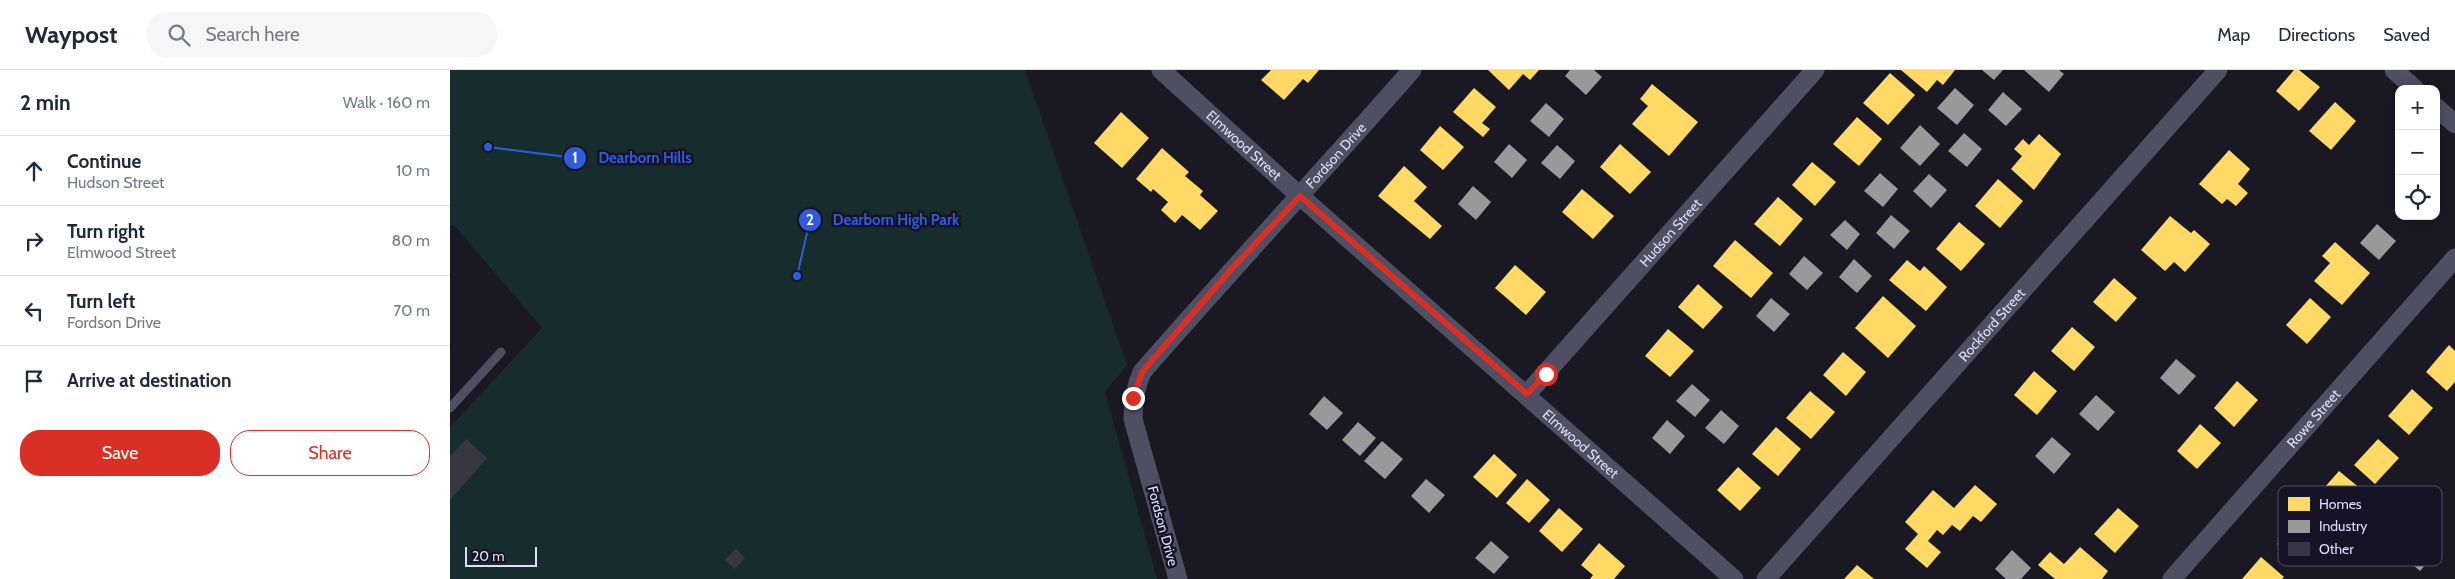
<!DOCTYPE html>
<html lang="en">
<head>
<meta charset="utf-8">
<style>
	:root { --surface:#fff; --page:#f6f6f7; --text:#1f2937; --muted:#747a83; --line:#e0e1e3; --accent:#d93025 }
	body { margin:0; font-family:Cabin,sans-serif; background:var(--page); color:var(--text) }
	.controls { position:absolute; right:15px; top:15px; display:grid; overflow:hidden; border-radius:10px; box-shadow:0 2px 12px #0003 }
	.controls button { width:45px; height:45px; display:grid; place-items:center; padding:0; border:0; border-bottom:1px solid var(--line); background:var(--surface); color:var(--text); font:25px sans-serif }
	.scale { position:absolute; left:15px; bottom:12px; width:72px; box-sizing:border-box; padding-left:5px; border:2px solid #dfddfb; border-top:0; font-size:14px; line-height:18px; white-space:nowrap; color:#dfddfb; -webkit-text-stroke:4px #161327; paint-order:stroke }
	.stop { position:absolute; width:15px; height:15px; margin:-11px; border:4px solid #d93025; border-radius:50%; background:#fff }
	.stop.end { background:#d93025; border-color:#fff; box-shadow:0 1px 5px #0008 }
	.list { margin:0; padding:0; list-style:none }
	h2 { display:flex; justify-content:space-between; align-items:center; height:65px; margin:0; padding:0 20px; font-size:21px }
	h2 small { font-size:16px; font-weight:400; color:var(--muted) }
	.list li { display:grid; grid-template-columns:32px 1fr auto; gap:15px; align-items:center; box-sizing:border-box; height:70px; padding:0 20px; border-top:1px solid var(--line) }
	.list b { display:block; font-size:19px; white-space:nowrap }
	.list p { margin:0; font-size:16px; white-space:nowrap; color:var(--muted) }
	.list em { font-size:16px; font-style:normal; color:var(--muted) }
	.actions { display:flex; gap:10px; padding:15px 20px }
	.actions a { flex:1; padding:11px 0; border:1px solid var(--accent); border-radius:20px; text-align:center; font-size:18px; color:var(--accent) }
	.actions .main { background:var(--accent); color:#fff }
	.icon { flex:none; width:28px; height:28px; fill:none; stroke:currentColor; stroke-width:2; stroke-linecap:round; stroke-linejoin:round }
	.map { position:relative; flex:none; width:2005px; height:509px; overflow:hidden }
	header { display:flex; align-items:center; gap:30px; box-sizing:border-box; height:70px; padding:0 25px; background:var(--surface); border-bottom:1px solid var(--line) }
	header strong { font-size:24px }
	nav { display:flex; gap:28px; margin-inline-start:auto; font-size:18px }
	.search { width:350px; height:45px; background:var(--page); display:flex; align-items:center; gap:12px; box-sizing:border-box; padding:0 18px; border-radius:20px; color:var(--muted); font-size:19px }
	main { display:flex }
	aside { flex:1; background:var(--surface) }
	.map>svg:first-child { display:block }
	.green { fill:#172d2d }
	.homes { fill:#ffd966 }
	.industry { fill:#999 }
	.building { fill:#383643 }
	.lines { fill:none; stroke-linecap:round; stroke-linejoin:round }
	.service { stroke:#4f4e62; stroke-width:9 }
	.minor { stroke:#4f4e62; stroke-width:19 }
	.route { stroke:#d93025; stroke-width:6 }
	.labels { text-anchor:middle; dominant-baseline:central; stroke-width:5; stroke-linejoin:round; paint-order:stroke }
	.street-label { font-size:14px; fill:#dfddfb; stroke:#161327 }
	.key { fill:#161327; stroke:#525067; stroke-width:1 }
	.key-label { font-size:14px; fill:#dfddfb }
	.leader { fill:none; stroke:#305cdc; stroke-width:2 }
	.callout-dot { fill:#305cdc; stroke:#161327; stroke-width:2 }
	.mark-label { font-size:15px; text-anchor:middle; font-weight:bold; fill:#fff }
	.callout-label { font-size:15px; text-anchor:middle; font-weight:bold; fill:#305cdc; stroke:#161327; stroke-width:5; stroke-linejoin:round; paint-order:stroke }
</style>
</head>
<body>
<header>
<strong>Waypost</strong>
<div class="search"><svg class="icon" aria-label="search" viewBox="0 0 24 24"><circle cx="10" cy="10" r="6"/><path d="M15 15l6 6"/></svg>Search here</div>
<nav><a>Map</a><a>Directions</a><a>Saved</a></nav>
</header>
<main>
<aside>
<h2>2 min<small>Walk · 160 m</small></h2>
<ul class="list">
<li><svg class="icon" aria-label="ahead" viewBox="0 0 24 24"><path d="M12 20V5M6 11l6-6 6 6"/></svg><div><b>Continue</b><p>Hudson Street</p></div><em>10 m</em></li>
<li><svg class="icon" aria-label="right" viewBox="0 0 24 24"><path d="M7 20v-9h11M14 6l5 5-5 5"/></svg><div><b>Turn right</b><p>Elmwood Street</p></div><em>80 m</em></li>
<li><svg class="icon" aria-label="left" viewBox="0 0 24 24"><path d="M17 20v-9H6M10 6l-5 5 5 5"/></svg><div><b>Turn left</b><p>Fordson Drive</p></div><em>70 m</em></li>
<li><svg class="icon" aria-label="arrive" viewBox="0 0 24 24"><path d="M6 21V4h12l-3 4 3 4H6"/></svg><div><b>Arrive at destination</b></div></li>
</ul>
<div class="actions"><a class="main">Save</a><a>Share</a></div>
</aside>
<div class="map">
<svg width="2005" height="509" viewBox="0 0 2005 509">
	<rect width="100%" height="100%" fill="#1a1822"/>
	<polygon class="green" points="0,0 575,0 677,295 655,322 707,509 0,509 0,357 92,258 4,155 0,156"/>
	<g class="homes">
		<polygon points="821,0 869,0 858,13 853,9 834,30 811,10"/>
		<polygon points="1038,0 1089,0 1080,10 1073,4 1059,20"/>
		<polygon points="1451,0 1505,0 1493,15 1487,10 1477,22"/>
		<polygon points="1844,0 1849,0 1870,17 1849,41 1826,21"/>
		<polygon points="1440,3 1465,25 1438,55 1413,33"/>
		<polygon points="1202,14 1248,52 1219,86 1182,54 1198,36 1190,29"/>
		<polygon points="1024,18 1046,37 1032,53 1040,59 1033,67 1003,42"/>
		<polygon points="1885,32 1906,51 1881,80 1859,61"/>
		<polygon points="671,42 699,68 672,98 644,73"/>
		<polygon points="1407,47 1432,69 1409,96 1383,74"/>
		<polygon points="990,56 1014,77 993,100 970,80"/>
		<polygon points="1589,64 1611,84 1584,120 1561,99 1572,86 1564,79 1573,69 1579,75"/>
		<polygon points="1170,74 1201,102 1180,124 1150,97"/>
		<polygon points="712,78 739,102 735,106 753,121 750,125 768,141 750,160 732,145 725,153 711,140 718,132 703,119 701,122 686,109"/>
		<polygon points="1779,80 1800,99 1788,114 1798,123 1786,136 1777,129 1772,134 1749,114"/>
		<polygon points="1362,92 1386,112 1365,136 1342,115"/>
		<polygon points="954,96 977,117 964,131 992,156 980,169 928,126"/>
		<polygon points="1548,109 1573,131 1550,158 1525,136"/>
		<polygon points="1132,119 1164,146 1143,169 1112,142"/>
		<polygon points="1328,127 1353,149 1330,176 1304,154"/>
		<polygon points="1720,146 1741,163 1744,160 1760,174 1735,202 1724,192 1715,201 1691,180"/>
		<polygon points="1509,152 1535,174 1511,201 1486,179"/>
		<polygon points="1285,170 1323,203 1301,228 1263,196"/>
		<polygon points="1885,172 1920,203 1892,235 1864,211 1880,193 1872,186"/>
		<polygon points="1457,190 1470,201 1474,196 1497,217 1476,241 1439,210"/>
		<polygon points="1065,195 1096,222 1076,245 1045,218"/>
		<polygon points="1664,208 1687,228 1666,252 1643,232"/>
		<polygon points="1248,214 1273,237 1253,259 1228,237"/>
		<polygon points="1433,226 1466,256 1438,288 1405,258"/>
		<polygon points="1860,228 1881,247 1857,274 1836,255"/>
		<polygon points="1622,257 1645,277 1624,301 1601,281"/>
		<polygon points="1218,259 1244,281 1220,307 1195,286"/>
		<polygon points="1999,275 2005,281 2005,312 1997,321 1976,302"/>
		<polygon points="1393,282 1416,302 1396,326 1373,305"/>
		<polygon points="1584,301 1607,321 1587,345 1564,325"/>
		<polygon points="1787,311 1808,330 1784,357 1764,338"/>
		<polygon points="1962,319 1983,338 1959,365 1938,346"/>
		<polygon points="1360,321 1385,342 1361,369 1336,348"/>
		<polygon points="1750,354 1771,373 1747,399 1727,381"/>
		<polygon points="1326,357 1351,379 1328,406 1302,384"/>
		<polygon points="1928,369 1949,388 1925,414 1904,395"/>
		<polygon points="1044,384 1067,405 1047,428 1023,407"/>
		<polygon points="1288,397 1311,418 1290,441 1267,420"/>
		<polygon points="1889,401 1911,419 1887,446 1866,427"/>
		<polygon points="1077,409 1100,430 1079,453 1056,433"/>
		<polygon points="1525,415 1547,434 1531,452 1523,446 1510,461 1502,455 1493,465 1487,460 1478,471 1491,482 1477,498 1455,479 1468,464 1455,452 1483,420 1504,438"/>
		<polygon points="1109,438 1133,459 1112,482 1089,461"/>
		<polygon points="1668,438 1689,456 1665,483 1644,464"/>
		<polygon points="1850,448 1871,466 1848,493 1827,474"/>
		<polygon points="1149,473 1175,496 1164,509 1140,509 1143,505 1131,495"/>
		<polygon points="1630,477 1658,501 1652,509 1605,509 1588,495 1600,482 1614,494"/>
		<polygon points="1811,487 1834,507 1832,509 1792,509"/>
		<polygon points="1407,495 1424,509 1394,509"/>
	</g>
	<g class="industry">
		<polygon points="1120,0 1144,0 1152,7 1136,25 1115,6"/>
		<polygon points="1532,0 1553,0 1544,10"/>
		<polygon points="1574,0 1609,0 1614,4 1599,22"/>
		<polygon points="1505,18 1524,35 1507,55 1487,38"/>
		<polygon points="1553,22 1572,39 1556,56 1538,40"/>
		<polygon points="1096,33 1114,49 1099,67 1080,51"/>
		<polygon points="1470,55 1490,74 1470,96 1450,78"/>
		<polygon points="1514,63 1532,79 1517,97 1498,81"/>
		<polygon points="1059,74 1077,90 1062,108 1044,92"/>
		<polygon points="1107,75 1125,91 1110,109 1091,93"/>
		<polygon points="1430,103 1448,119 1433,137 1414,121"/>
		<polygon points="1479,104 1497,120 1481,138 1463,121"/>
		<polygon points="1023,116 1041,132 1026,150 1008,134"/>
		<polygon points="1441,145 1460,161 1444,179 1426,163"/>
		<polygon points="1395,150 1410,164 1397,180 1380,165"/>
		<polygon points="1927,154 1946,171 1929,190 1910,173"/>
		<polygon points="1354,186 1373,203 1357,220 1339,204"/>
		<polygon points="1404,189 1422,206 1407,223 1389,207"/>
		<polygon points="1321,228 1340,244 1324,262 1306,246"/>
		<polygon points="1726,289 1746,306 1729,325 1710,308"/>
		<polygon points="1242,314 1260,330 1245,347 1226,331"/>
		<polygon points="1646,325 1665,342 1648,361 1629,344"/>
		<polygon points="874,326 893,343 877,360 859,344"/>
		<polygon points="1271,340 1289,356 1274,374 1255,358"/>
		<polygon points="1217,350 1235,366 1220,384 1202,368"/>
		<polygon points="908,352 926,368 910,386 892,370"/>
		<polygon points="1602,367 1621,384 1604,404 1585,386"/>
		<polygon points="932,371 953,389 935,409 914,391"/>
		<polygon points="976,409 995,425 979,443 961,426"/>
		<polygon points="1968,465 1987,482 1970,501 1951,484"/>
		<polygon points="1041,471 1059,487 1044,504 1025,488"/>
		<polygon points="1562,480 1581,498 1571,509 1556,509 1545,499"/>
	</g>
	<g class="building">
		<polygon points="16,369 37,388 0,430 0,386"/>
		<polygon points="286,479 295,488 285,499 275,490"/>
	</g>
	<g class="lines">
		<polyline class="service" points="0,338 51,282"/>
		<g class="minor">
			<path id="s1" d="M 711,0 L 850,126 L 1284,509"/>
			<polyline points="1944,0 1965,19"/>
			<polyline points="1986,37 2005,54"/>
			<path id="s2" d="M 1077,324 L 1365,0"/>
			<path id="s3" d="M 728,509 L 683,349 C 683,331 685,318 692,302 C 781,200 873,101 962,0"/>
			<path id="s4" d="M 1316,509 L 1768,0"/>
			<path id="s5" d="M 1722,509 L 2005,188"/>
		</g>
	</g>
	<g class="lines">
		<polyline class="route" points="683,328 692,302 778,203 850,126 1077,324 1096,304"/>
	</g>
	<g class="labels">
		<g class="street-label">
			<text stroke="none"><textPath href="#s1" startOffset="112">Elmwood Street</textPath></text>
			<text stroke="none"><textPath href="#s3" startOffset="505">Fordson Drive</textPath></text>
			<text stroke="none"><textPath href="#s2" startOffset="216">Hudson Street</textPath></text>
			<text stroke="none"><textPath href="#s4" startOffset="340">Rockford Street</textPath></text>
			<text stroke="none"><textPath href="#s5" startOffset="214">Rowe Street</textPath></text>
			<text stroke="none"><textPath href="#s1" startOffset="562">Elmwood Street</textPath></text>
			<text transform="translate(713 456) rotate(75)">Fordson Drive</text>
		</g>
	</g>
	<rect x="1828" y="416" width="164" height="80" rx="8" class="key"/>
	<rect x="1838" y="427" width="22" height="14" fill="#ffd966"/>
	<rect x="1838" y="450" width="22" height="13" fill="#999"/>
	<rect x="1838" y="472" width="22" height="14" fill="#383643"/>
	<g class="key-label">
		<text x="1869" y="439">Homes</text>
		<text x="1869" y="461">Industry</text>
		<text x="1869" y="484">Other</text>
	</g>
	<path class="leader" d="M38 77L125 88M347 206L360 150"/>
	<g class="callout-dot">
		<circle cx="38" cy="77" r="5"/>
		<circle cx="347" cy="206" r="5"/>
		<circle cx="125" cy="88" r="12"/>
		<circle cx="360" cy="150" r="12"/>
	</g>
	<g class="mark-label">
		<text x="125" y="93">1</text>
		<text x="360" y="155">2</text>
	</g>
	<g class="callout-label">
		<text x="195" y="93">Dearborn Hills</text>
		<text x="446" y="155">Dearborn High Park</text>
	</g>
</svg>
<div class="controls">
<button>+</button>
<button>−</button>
<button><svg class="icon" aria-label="locate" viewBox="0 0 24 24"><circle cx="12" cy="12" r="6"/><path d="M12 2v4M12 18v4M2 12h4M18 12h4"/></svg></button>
</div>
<div class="scale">20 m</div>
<div class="stop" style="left:1096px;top:304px"></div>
<div class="stop end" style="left:683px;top:328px"></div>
</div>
</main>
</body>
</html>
